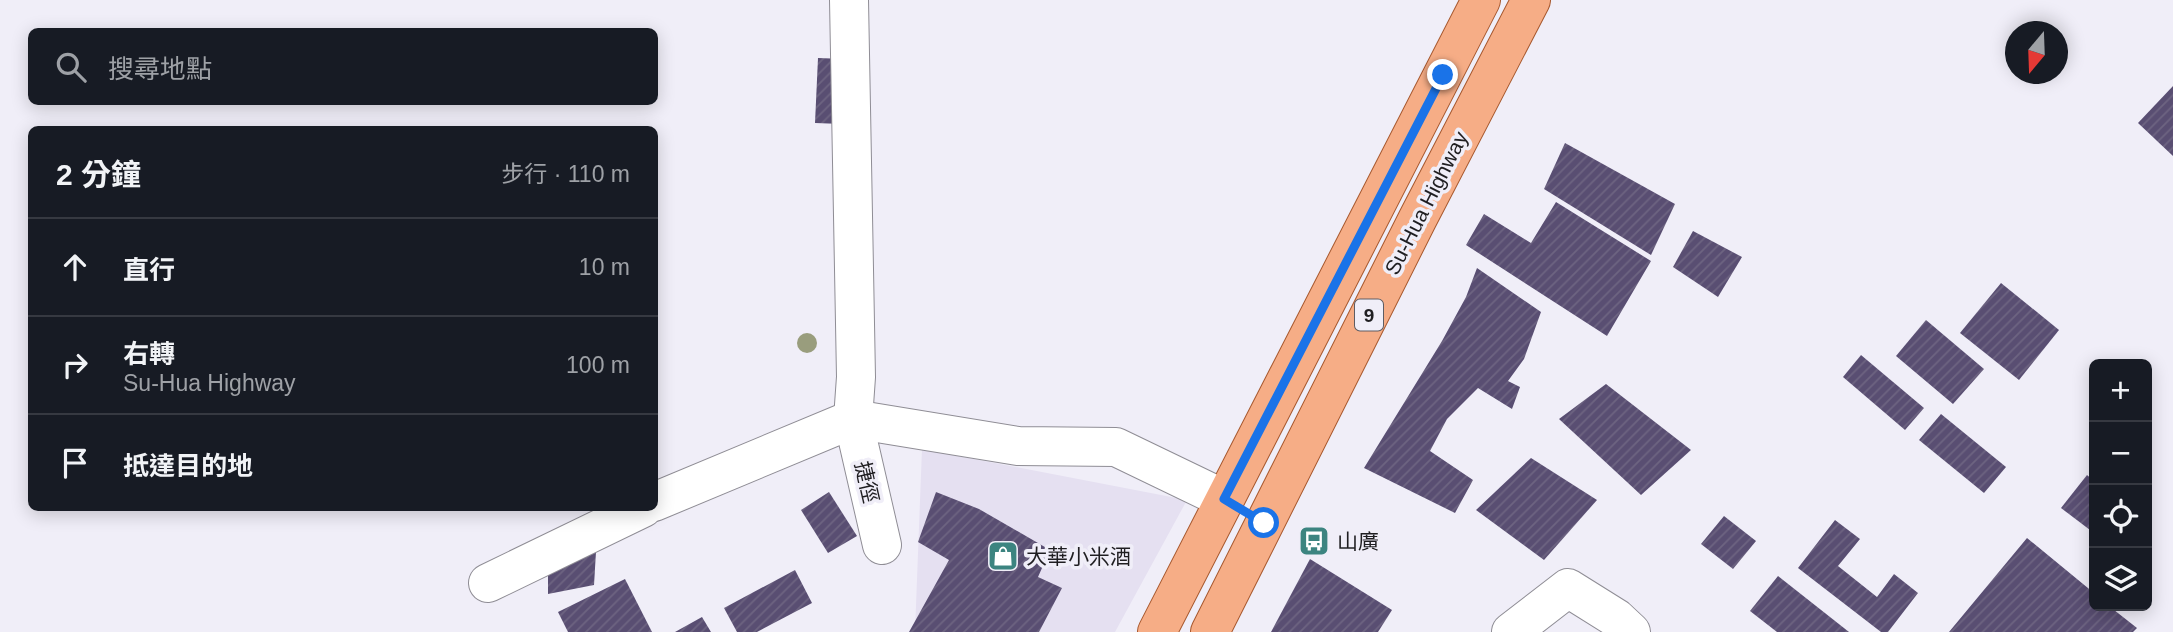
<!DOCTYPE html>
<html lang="zh-TW">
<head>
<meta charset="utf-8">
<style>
	:root { --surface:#171b24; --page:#242831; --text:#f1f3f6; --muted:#9ea1a6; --line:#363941 }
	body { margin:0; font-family:Arial,"Noto Sans TC",sans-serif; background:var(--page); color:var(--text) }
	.controls { position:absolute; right:21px; bottom:21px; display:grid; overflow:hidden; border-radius:10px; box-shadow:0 4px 18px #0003 }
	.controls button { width:63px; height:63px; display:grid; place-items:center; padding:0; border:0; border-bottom:2px solid var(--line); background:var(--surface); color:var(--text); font:35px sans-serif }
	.compass { position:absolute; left:2005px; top:21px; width:63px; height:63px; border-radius:50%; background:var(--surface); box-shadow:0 4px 18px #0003; rotate:199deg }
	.stop { position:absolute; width:21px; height:21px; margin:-16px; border:5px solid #1a73e8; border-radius:50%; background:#fff }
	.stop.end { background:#1a73e8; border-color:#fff; box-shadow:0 2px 7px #0008 }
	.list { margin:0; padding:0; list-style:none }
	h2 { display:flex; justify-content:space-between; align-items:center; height:91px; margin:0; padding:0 28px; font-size:30px }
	h2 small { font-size:23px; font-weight:400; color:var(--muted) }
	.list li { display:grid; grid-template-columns:46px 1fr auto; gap:21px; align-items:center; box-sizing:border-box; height:98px; padding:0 28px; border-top:2px solid var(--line) }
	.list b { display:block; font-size:26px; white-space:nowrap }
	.list p { margin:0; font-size:23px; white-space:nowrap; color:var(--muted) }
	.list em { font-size:23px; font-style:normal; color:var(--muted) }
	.icon { flex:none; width:38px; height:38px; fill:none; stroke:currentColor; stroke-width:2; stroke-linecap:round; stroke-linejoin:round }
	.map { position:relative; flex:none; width:2173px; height:632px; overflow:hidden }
	.search { position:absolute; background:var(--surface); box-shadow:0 4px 18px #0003; left:28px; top:28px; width:630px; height:77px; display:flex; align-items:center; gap:18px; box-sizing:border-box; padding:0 24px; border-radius:10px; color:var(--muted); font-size:26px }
	.panel { position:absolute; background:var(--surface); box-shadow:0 4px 18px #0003; left:28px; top:126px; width:630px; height:385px; border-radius:10px }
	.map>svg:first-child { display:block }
	.built { fill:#e5e0f1 }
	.building { fill:url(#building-hatch) }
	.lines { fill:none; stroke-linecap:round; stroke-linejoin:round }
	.minor-casing { stroke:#8f8d95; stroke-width:40 }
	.major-casing { stroke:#a7582e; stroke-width:40 }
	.minor { stroke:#fff; stroke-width:38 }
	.major { stroke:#f6ad86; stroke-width:38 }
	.tree { fill:#999d7d }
	.route { stroke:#1a73e8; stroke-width:9 }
	.labels { text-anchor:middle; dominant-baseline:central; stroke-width:7; stroke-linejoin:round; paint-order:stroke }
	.shield { fill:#f0eef8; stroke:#5e5c62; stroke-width:2 }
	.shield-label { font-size:19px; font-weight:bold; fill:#1f1e21 }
	.street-label { font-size:21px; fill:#1f1e21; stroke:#f0eef8 }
	.poi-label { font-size:21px; fill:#1f1e21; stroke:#f0eef8; text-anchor:start }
</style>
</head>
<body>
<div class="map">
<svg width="2173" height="632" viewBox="0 0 2173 632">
	<defs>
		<pattern id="building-hatch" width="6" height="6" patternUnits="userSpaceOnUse" patternTransform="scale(1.75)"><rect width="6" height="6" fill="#594e72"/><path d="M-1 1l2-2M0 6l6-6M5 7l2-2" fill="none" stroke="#6d6481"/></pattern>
	</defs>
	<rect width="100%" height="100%" fill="#f0eef8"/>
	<polygon class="built" points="922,449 1187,500 1115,632 915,632"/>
	<g class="building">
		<polygon points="818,58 845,59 842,124 815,123"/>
		<polygon points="2173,86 2173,156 2138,123"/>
		<polygon points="1565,143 1675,204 1651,255 1544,189"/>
		<polygon points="1556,202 1651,261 1607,336 1466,245 1484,214 1531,243"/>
		<polygon points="1693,231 1742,257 1718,297 1673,267"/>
		<polygon points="1477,268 1541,312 1524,359 1508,381 1520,387 1512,409 1478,388 1447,419 1430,451 1473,480 1455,513 1364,468 1442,341 1466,297"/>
		<polygon points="2001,283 2059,330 2019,380 1960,333"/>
		<polygon points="1926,320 1984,369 1953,404 1896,356"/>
		<polygon points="1861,355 1924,408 1905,430 1843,377"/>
		<polygon points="1606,384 1691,450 1641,495 1559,419"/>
		<polygon points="1941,414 2006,467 1984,493 1919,440"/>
		<polygon points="1531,458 1597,500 1544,560 1476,510"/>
		<polygon points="2087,475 2094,481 2094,533 2061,508"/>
		<polygon points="829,492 857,536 828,553 801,510"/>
		<polygon points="936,492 979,509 1050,550 1038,577 1062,588 1039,632 909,632 949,560 918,542"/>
		<polygon points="1724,516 1756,541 1733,569 1701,544"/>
		<polygon points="1835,520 1860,539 1838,566 1877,597 1894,574 1918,593 1888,632 1881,632 1798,568"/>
		<polygon points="2027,538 2094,593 2094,606 2109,606 2137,628 2133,632 1949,632"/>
		<polygon points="596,552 594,585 548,594 548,570"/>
		<polygon points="1310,559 1392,610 1378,632 1271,632"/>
		<polygon points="795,570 812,603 757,632 737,632 724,608"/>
		<polygon points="1778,576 1849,632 1777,632 1750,611"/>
		<polygon points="625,579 652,632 568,632 558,612"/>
		<polygon points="702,617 711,632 675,632"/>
	</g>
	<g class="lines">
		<g class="minor-casing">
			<g id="minor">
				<polyline points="849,0 856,377 853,419 882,545"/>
				<polyline points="654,502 853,419 1018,446 1116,447 1224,499"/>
				<polyline points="488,583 643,508"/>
				<polyline points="1511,632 1568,588 1616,618 1631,632"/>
			</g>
		</g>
		<g class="major-casing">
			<g id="major">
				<polyline points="1157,632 1481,0"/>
				<polyline points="1210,632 1417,220 1531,0"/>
			</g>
		</g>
		<use href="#minor" class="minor"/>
		<use href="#major" class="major"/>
	</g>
	<circle class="tree" cx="807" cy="343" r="10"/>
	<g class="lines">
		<polyline class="route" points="1264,523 1224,499 1443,75"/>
	</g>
	<defs>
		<g id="bus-square" transform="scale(1.575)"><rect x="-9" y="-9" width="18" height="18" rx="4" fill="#3c8480" stroke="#f0eef8"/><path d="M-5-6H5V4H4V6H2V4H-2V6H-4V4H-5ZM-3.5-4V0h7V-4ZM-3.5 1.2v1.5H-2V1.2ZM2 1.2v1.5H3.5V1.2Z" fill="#fff"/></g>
		<g id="shop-square" transform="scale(1.575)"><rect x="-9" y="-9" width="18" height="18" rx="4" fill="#3c8480" stroke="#f0eef8"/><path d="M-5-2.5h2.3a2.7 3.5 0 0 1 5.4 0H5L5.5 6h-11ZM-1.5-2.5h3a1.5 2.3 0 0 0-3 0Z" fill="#fff"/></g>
	</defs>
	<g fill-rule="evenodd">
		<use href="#bus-square" x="1314" y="541"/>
		<use href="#shop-square" x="1003" y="556"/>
	</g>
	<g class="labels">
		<rect class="shield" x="1355" y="299.5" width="28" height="31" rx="5"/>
		<g class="shield-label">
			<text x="1369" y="315">9</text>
		</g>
		<g class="street-label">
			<text transform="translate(1426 203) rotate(-63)">Su-Hua Highway</text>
			<text transform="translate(867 482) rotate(77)">捷徑</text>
		</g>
		<g class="poi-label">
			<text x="1337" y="541">山廣</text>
			<text x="1026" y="556">大華小米酒</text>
		</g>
	</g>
</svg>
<div class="controls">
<button>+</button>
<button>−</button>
<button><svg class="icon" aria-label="locate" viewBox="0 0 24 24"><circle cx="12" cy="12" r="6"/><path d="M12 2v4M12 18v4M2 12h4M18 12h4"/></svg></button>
<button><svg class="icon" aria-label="layers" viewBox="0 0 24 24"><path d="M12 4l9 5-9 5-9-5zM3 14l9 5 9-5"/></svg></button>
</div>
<svg class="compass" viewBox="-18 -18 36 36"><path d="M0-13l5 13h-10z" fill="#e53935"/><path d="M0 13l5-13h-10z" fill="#9ea1a6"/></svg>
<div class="stop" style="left:1264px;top:523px"></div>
<div class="stop end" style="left:1443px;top:75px"></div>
<div class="search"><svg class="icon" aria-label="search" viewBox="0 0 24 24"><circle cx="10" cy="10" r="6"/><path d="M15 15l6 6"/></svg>搜尋地點</div>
<section class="panel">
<h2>2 分鐘<small>步行 · 110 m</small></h2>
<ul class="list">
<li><svg class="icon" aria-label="ahead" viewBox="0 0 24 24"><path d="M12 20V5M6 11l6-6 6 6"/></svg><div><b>直行</b></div><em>10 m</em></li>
<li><svg class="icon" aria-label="right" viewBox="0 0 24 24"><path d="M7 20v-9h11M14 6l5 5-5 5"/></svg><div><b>右轉</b><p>Su-Hua Highway</p></div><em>100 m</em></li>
<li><svg class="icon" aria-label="arrive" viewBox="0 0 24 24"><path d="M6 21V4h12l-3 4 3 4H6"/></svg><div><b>抵達目的地</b></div></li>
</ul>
</section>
</div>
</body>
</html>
